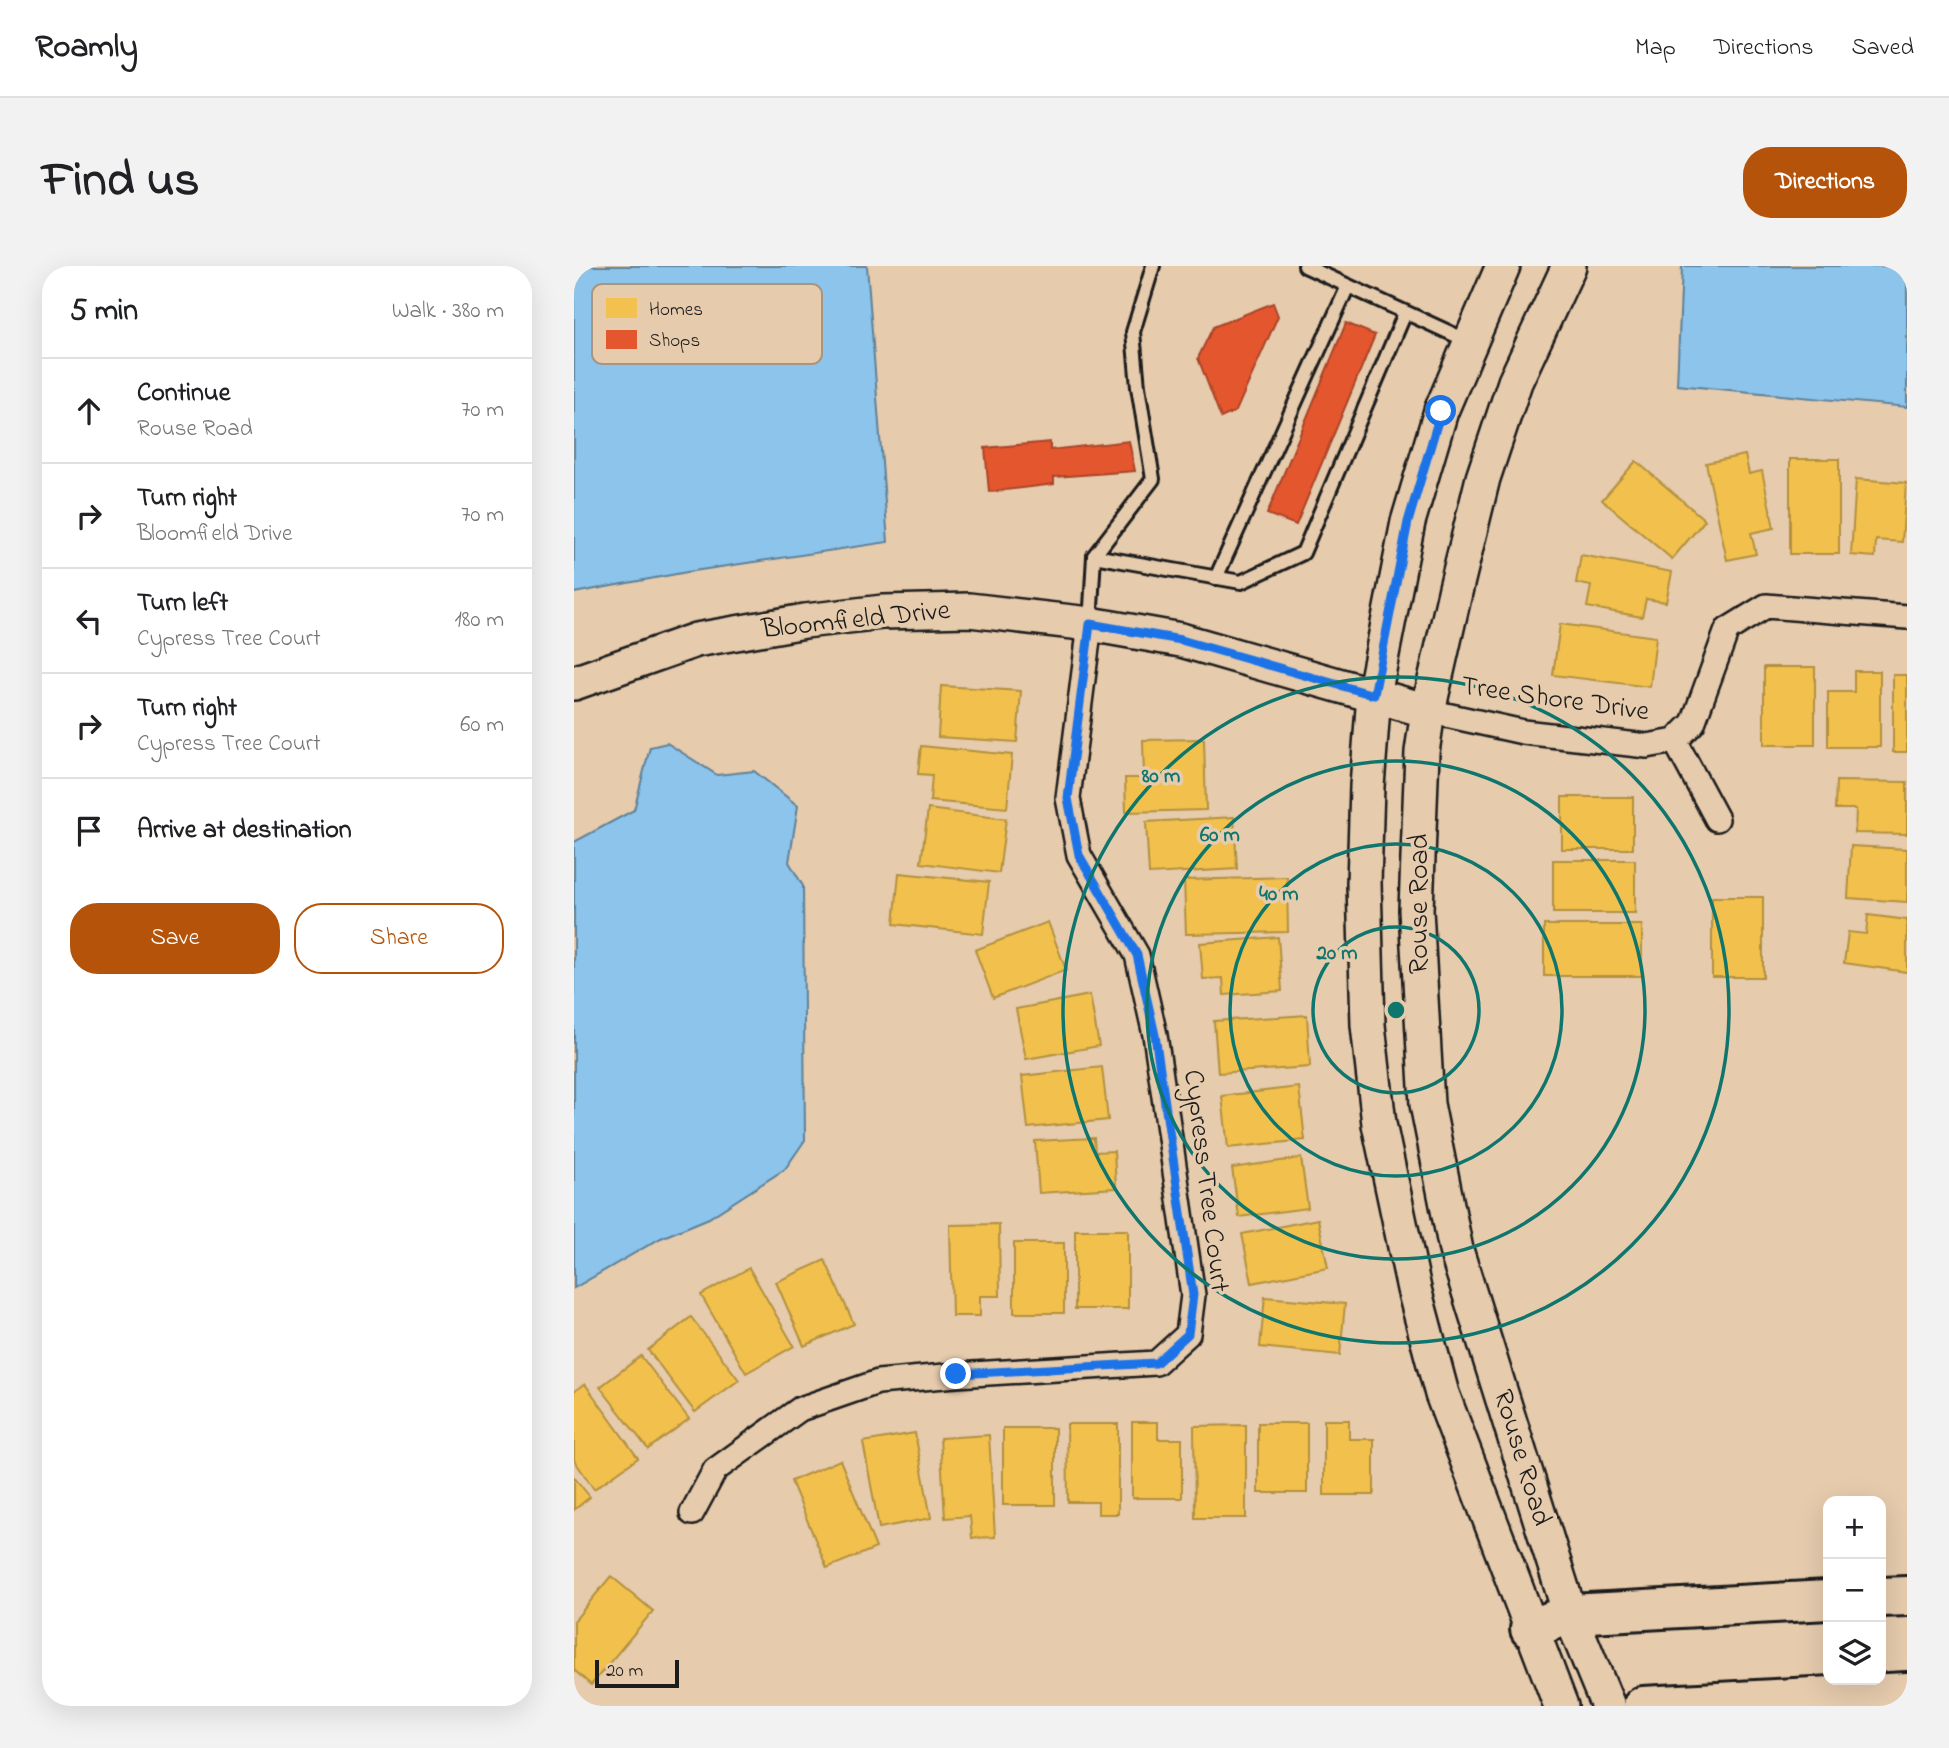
<!DOCTYPE html>
<html lang="en">
<head>
<meta charset="utf-8">
<style>
	:root { --surface:#fff; --page:#f2f2f2; --text:#202124; --muted:#757577; --line:#e0e0e0; --accent:#b45309 }
	body { margin:0; font-family:"Indie Flower",sans-serif; background:var(--page); color:var(--text) }
	.controls { position:absolute; right:21px; bottom:21px; display:grid; overflow:hidden; border-radius:14px; box-shadow:0 7px 28px #0002 }
	.controls button { width:63px; height:63px; display:grid; place-items:center; padding:0; border:0; border-bottom:2px solid var(--line); background:var(--surface); color:var(--text); font:35px sans-serif }
	.scale { position:absolute; left:21px; bottom:18px; width:84px; box-sizing:border-box; padding-left:7px; border:4px solid #1c1c1c; border-top:0; font-size:19px; line-height:24px; white-space:nowrap; color:#1c1c1c; -webkit-text-stroke:5px #e6cbad; paint-order:stroke }
	.stop { position:absolute; width:21px; height:21px; margin:-16px; border:5px solid #1a73e8; border-radius:50%; background:#fff }
	.stop.end { background:#1a73e8; border-color:#fff; box-shadow:0 2px 7px #0008 }
	.list { margin:0; padding:0; list-style:none }
	h2 { display:flex; justify-content:space-between; align-items:center; height:91px; margin:0; padding:0 28px; font-size:30px }
	h2 small { font-size:23px; font-weight:400; color:var(--muted) }
	.list li { display:grid; grid-template-columns:46px 1fr auto; gap:21px; align-items:center; box-sizing:border-box; height:105px; padding:0 28px; border-top:2px solid var(--line) }
	.list b { display:block; font-size:26px; white-space:nowrap }
	.list p { margin:0; font-size:23px; white-space:nowrap; color:var(--muted) }
	.list em { font-size:23px; font-style:normal; color:var(--muted) }
	.actions { display:flex; gap:14px; padding:21px 28px }
	.actions a { flex:1; padding:16px 0; border:2px solid var(--accent); border-radius:28px; text-align:center; font-size:24px; color:var(--accent) }
	.actions .main { background:var(--accent); color:#fff }
	.icon { flex:none; width:38px; height:38px; fill:none; stroke:currentColor; stroke-width:2; stroke-linecap:round; stroke-linejoin:round }
	.map { position:relative; flex:none; width:1333px; height:1440px; overflow:hidden; border-radius:28px }
	header { display:flex; align-items:center; gap:42px; box-sizing:border-box; height:98px; padding:0 35px; background:var(--surface); border-bottom:2px solid var(--line) }
	header strong { font-size:33px }
	nav { display:flex; gap:38px; margin-inline-start:auto; font-size:24px }
	.intro { display:flex; align-items:center; justify-content:space-between; box-sizing:border-box; height:168px; padding:0 42px }
	h1 { margin:0; font-size:49px }
	.button { padding:18px 32px; border-radius:28px; background:var(--accent); color:#fff; font-size:24px; font-weight:700 }
	main { display:flex; gap:42px; padding:0 42px }
	aside { flex:1; background:var(--surface); border-radius:28px; box-shadow:0 7px 28px #0002 }
	.map>svg:first-child { display:block }
	.water { fill:#8cc4eb; stroke:#5f8198; stroke-width:2 }
	.homes { fill:#f2c14e; stroke:#b2903f; stroke-width:2 }
	.shops { fill:#e4572e; stroke:#a84529; stroke-width:2 }
	.lines { fill:none; stroke-linecap:round; stroke-linejoin:round }
	.lane-casing { stroke:#1c1c1c; stroke-width:18 }
	.street-casing { stroke:#1c1c1c; stroke-width:28 }
	.secondary-casing { stroke:#1c1c1c; stroke-width:38 }
	.highway-casing { stroke:#1c1c1c; stroke-width:44 }
	.lane { stroke:#e6cbad; stroke-width:12 }
	.street { stroke:#e6cbad; stroke-width:23 }
	.secondary { stroke:#e6cbad; stroke-width:33 }
	.highway { stroke:#e6cbad; stroke-width:38 }
	.route { stroke:#1a73e8; stroke-width:9 }
	.ring { fill:none; stroke:#0f766e; stroke-width:3.5 }
	.labels { text-anchor:middle; dominant-baseline:central; stroke-width:7; stroke-linejoin:round; paint-order:stroke }
	.street-label { font-size:28px; fill:#1c1c1c; stroke:#e6cbad }
	.key { fill:#e6cbad; stroke:#a99682; stroke-width:2 }
	.key-label { font-size:19px; fill:#1c1c1c }
	.centre { fill:#0f766e; stroke:#e6cbad; stroke-width:3.5 }
	.ring-label { font-size:21px; text-anchor:middle; font-weight:bold; fill:#0f766e; stroke:#e6cbad; stroke-width:7; stroke-linejoin:round; paint-order:stroke }
</style>
</head>
<body>
<header>
<strong>Roamly</strong>
<nav><a>Map</a><a>Directions</a><a>Saved</a></nav>
</header>
<div class="intro"><h1>Find us</h1><a class="button">Directions</a></div>
<main>
<aside>
<h2>5 min<small>Walk · 380 m</small></h2>
<ul class="list">
<li><svg class="icon" aria-label="ahead" viewBox="0 0 24 24"><path d="M12 20V5M6 11l6-6 6 6"/></svg><div><b>Continue</b><p>Rouse Road</p></div><em>70 m</em></li>
<li><svg class="icon" aria-label="right" viewBox="0 0 24 24"><path d="M7 20v-9h11M14 6l5 5-5 5"/></svg><div><b>Turn right</b><p>Bloomfield Drive</p></div><em>70 m</em></li>
<li><svg class="icon" aria-label="left" viewBox="0 0 24 24"><path d="M17 20v-9H6M10 6l-5 5 5 5"/></svg><div><b>Turn left</b><p>Cypress Tree Court</p></div><em>180 m</em></li>
<li><svg class="icon" aria-label="right" viewBox="0 0 24 24"><path d="M7 20v-9h11M14 6l5 5-5 5"/></svg><div><b>Turn right</b><p>Cypress Tree Court</p></div><em>60 m</em></li>
<li><svg class="icon" aria-label="arrive" viewBox="0 0 24 24"><path d="M6 21V4h12l-3 4 3 4H6"/></svg><div><b>Arrive at destination</b></div></li>
</ul>
<div class="actions"><a class="main">Save</a><a>Share</a></div>
</aside>
<div class="map">
<svg width="1333" height="1440" viewBox="0 0 1333 1440">
	<rect width="100%" height="100%" fill="#e6cbad"/>
	<filter id="ink" filterUnits="userSpaceOnUse"><feTurbulence type="fractalNoise" baseFrequency=".0143" numOctaves="2"/><feDisplacementMap in="SourceGraphic" scale="14" xChannelSelector="R" yChannelSelector="G"/><feConvolveMatrix kernelMatrix="1 2 1 2 8 2 1 2 1" color-interpolation-filters="sRGB"/></filter>
	<g filter="url(#ink)">
		<g class="water">
			<polygon points="0,0 293,0 314,276 113,306 0,327"/>
			<polygon points="1108,0 1333,0 1333,141 1103,119"/>
			<polygon points="93,477 143,509 180,505 224,540 215,596 229,620 231,874 211,903 135,952 87,972 0,1022 0,576 60,544 76,481"/>
		</g>
		<g class="homes">
			<polygon points="1171,189 1175,208 1188,205 1200,262 1177,267 1182,288 1153,294 1132,197"/>
			<rect x="1216" y="193" width="49" height="95"/>
			<polygon points="1062,195 1131,254 1098,293 1028,234"/>
			<polygon points="1282,213 1332,217 1328,276 1302,274 1301,291 1277,289"/>
			<polygon points="1007,289 1098,306 1092,336 1072,333 1068,351 1013,341 1017,320 1002,317"/>
			<polygon points="986,358 1082,371 1076,421 979,409"/>
			<rect x="1190" y="401" width="51" height="78"/>
			<polygon points="1280,405 1306,405 1306,481 1254,481 1254,426 1280,426"/>
			<rect x="1319" y="409" width="14" height="77"/>
			<polygon points="367,420 447,425 443,476 364,471"/>
			<polygon points="630,473 632,544 552,546 551,512 570,512 569,474"/>
			<polygon points="347,480 438,489 433,542 356,535 358,509 344,508"/>
			<polygon points="1262,515 1333,516 1333,568 1281,567 1282,543 1261,543"/>
			<rect x="988" y="531" width="71" height="52"/>
			<polygon points="354,543 432,553 425,607 347,597"/>
			<polygon points="660,551 663,603 575,608 572,556"/>
			<polygon points="1277,580 1333,583 1333,636 1274,632"/>
			<rect x="979" y="594" width="82" height="53"/>
			<polygon points="325,607 415,616 409,668 320,658"/>
			<polygon points="713,611 714,666 612,668 610,614"/>
			<rect x="1138" y="631" width="51" height="80"/>
			<polygon points="1294,649 1333,654 1333,706 1270,697 1274,666 1292,668"/>
			<polygon points="474,656 492,704 419,732 401,684"/>
			<rect x="970" y="659" width="98" height="51"/>
			<polygon points="704,671 708,725 650,729 649,712 629,713 626,677"/>
			<polygon points="516,729 525,780 452,793 442,743"/>
			<polygon points="733,749 736,801 644,807 640,755"/>
			<polygon points="528,801 534,854 454,862 448,810"/>
			<polygon points="725,821 731,874 654,882 648,830"/>
			<polygon points="520,872 521,886 540,885 542,922 465,927 461,875"/>
			<polygon points="727,892 734,942 665,951 658,902"/>
			<polygon points="744,953 754,1002 678,1017 668,968"/>
			<polygon points="425,958 426,1030 406,1030 406,1050 378,1050 376,959"/>
			<rect x="501" y="964" width="53" height="79"/>
			<rect x="440" y="977" width="50" height="70"/>
			<polygon points="251,994 280,1058 230,1080 202,1016"/>
			<polygon points="175,1002 220,1080 172,1107 127,1029"/>
			<polygon points="691,1031 771,1038 766,1089 686,1081"/>
			<polygon points="117,1051 165,1114 121,1146 74,1084"/>
			<polygon points="67,1090 115,1153 74,1183 26,1121"/>
			<polygon points="11,1118 64,1192 20,1223 0,1194 0,1125"/>
			<polygon points="750,1154 775,1154 775,1173 800,1173 800,1229 750,1229"/>
			<polygon points="558,1156 584,1156 584,1173 608,1173 608,1232 558,1232"/>
			<rect x="684" y="1157" width="49" height="70"/>
			<polygon points="493,1158 544,1158 544,1248 524,1248 524,1236 494,1236"/>
			<polygon points="672,1159 672,1252 621,1252 620,1160"/>
			<rect x="429" y="1162" width="52" height="77"/>
			<polygon points="341,1167 357,1252 305,1262 289,1176"/>
			<polygon points="415,1169 421,1271 398,1272 396,1250 371,1252 366,1172"/>
			<polygon points="266,1194 302,1282 253,1302 217,1215"/>
			<polygon points="0,1211 16,1231 0,1244"/>
			<polygon points="37,1310 79,1345 17,1419 0,1404 0,1355"/>
		</g>
		<g class="shops">
			<polygon points="699,37 704,50 662,145 647,152 624,92 639,61"/>
			<polygon points="772,57 801,69 722,259 693,248"/>
			<polygon points="555,175 561,205 480,211 480,218 415,226 411,182 476,176 476,184"/>
		</g>
		<g class="lines">
			<g class="lane-casing">
				<g id="lane">
					<polyline points="731,0 896,76"/>
					<polyline points="520,290 667,316 729,287 831,47"/>
					<polyline points="642,312 774,20"/>
					<polyline points="516,358 520,290 579,213 564,121 559,66 579,0"/>
				</g>
			</g>
			<g class="street-casing">
				<g id="street">
					<polyline points="854,445 949,466 1073,480 1101,475 1119,457 1153,364 1192,340 1333,351"/>
					<polyline points="1101,475 1143,553"/>
					<polyline points="118,1247 141,1204 226,1143 304,1116 382,1109 582,1097 614,1068 619,1029 581,769 563,689 505,589 494,532 516,358"/>
				</g>
			</g>
			<g class="secondary-casing">
				<g id="secondary">
					<polyline points="929,0 867,145 834,256 800,429 793,520 790,617 794,759 805,858 840,1023 868,1128 987,1440"/>
					<polyline points="995,0 941,116 909,212 882,322 854,445 848,486 842,644 853,838 882,984 996,1348 1034,1440"/>
					<polyline points="0,417 122,374 231,355 309,346 395,344 516,358 607,374 854,445"/>
				</g>
			</g>
			<g class="highway-casing">
				<g id="highway">
					<polyline points="1307,1331 1333,1330"/>
					<polyline points="956,1363 996,1348 1254,1334"/>
					<polyline points="1069,1440 1333,1426"/>
				</g>
			</g>
			<use href="#lane" class="lane"/>
			<use href="#street" class="street"/>
			<use href="#secondary" class="secondary"/>
			<use href="#highway" class="highway"/>
		</g>
	</g>
	<g class="lines" filter="url(#ink)">
		<polyline class="route" points="382,1108 582,1097 614,1068 619,1029 581,769 563,689 505,589 494,532 516,358 607,374 800,429 834,256 867,145"/>
	</g>
	<g class="ring">
		<circle cx="822" cy="744" r="83"/>
		<circle cx="822" cy="744" r="166"/>
		<circle cx="822" cy="744" r="249"/>
		<circle cx="822" cy="744" r="333"/>
	</g>
	<g class="labels">
		<g class="street-label">
			<text transform="translate(282 355) rotate(-6)">Bloomfield Drive</text>
			<text transform="translate(981 434) rotate(8)">Tree Shore Drive</text>
			<text transform="translate(846 638) rotate(-90)">Rouse Road</text>
			<text transform="translate(631 915) rotate(83)">Cypress Tree Court</text>
			<text transform="translate(947 1192) rotate(73)">Rouse Road</text>
		</g>
	</g>
	<rect x="18" y="18" width="230" height="80" rx="10" class="key"/>
	<rect x="32" y="32" width="31" height="20" fill="#f2c14e"/>
	<rect x="32" y="64" width="31" height="19" fill="#e4572e"/>
	<g class="key-label">
		<text x="75" y="49">Homes</text>
		<text x="75" y="80">Shops</text>
	</g>
	<circle cx="822" cy="744" r="10" class="centre"/>
	<g class="ring-label">
		<text x="587" y="516">80 m</text>
		<text x="646" y="575">60 m</text>
		<text x="705" y="634">40 m</text>
		<text x="763" y="693">20 m</text>
	</g>
</svg>
<div class="controls">
<button>+</button>
<button>−</button>
<button><svg class="icon" aria-label="layers" viewBox="0 0 24 24"><path d="M12 4l9 5-9 5-9-5zM3 14l9 5 9-5"/></svg></button>
</div>
<div class="scale">20 m</div>
<div class="stop" style="left:867px;top:145px"></div>
<div class="stop end" style="left:382px;top:1108px"></div>
</div>
</main>
</body>
</html>
